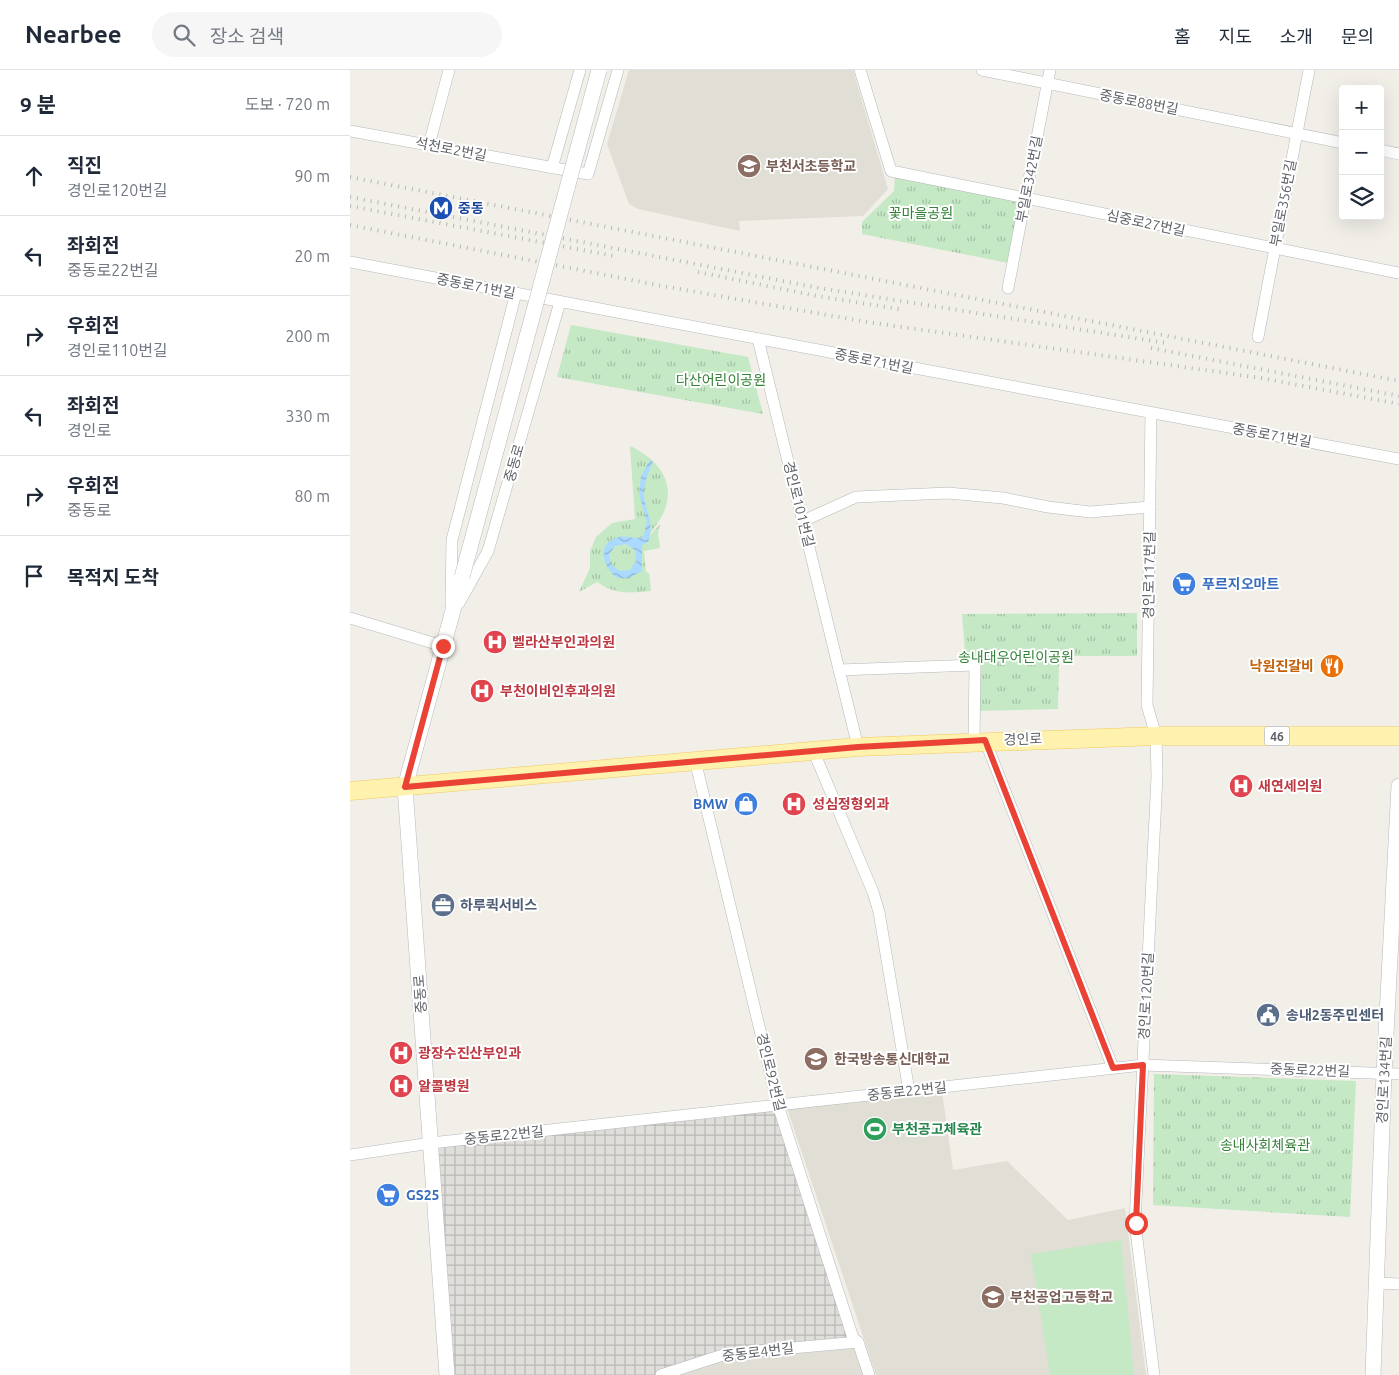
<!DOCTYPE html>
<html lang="ko">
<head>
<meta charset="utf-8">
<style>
	:root { --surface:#fff; --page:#f6f6f7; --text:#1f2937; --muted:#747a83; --line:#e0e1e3 }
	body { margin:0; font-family:Ubuntu,"Noto Sans KR",sans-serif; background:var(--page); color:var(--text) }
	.controls { position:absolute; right:15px; top:15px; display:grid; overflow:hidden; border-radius:5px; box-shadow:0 5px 20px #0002 }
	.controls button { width:45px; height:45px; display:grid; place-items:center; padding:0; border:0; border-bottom:1px solid var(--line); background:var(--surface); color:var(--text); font:25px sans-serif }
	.stop { position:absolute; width:15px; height:15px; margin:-11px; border:4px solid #ea4335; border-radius:50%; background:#fff }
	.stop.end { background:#ea4335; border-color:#fff; box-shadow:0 1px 5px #0008 }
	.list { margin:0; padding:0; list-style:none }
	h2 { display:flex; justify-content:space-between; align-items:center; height:65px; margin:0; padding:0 20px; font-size:21px }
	h2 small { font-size:16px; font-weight:400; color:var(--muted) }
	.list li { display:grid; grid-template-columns:32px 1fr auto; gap:15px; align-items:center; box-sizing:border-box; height:80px; padding:0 20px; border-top:1px solid var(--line) }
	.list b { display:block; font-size:19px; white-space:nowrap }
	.list p { margin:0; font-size:16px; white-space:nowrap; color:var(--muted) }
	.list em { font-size:16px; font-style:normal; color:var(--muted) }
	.icon { flex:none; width:28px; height:28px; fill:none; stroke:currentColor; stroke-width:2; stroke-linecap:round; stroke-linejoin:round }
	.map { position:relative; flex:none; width:1049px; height:1305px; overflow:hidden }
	header { display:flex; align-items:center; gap:30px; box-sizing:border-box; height:70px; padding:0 25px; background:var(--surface); border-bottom:1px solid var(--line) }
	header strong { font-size:24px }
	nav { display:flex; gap:28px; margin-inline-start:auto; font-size:18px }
	.search { width:350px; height:45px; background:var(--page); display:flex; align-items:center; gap:12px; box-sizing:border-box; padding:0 18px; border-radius:28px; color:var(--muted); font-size:19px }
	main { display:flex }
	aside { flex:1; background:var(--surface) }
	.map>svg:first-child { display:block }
	.industrial { fill:url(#industrial-grid) }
	.education { fill:#e1ded6 }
	.grass { fill:url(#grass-tufts) }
	.pitch { fill:#c5e8c5 }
	.water { fill:url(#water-waves); fill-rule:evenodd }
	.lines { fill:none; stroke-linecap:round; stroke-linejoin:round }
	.street-casing { stroke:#b5b8bc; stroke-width:12 }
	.secondary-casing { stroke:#b6babf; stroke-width:16 }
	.primary-casing { stroke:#f2c960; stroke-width:19 }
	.street { stroke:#fff; stroke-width:11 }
	.secondary { stroke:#fff; stroke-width:15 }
	.primary { stroke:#fff2af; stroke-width:18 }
	.rail { stroke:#b6b7b8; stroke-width:4; stroke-dasharray:1 6; stroke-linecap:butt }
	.secondary-bridge-casing { stroke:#b6babf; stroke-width:16; stroke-linecap:butt }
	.secondary-bridge { stroke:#fff; stroke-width:15 }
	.route { stroke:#ea4335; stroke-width:6 }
	.labels { text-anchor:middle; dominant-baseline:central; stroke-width:4; stroke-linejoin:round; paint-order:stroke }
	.shield { fill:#fff; stroke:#8f9295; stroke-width:1 }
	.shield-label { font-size:12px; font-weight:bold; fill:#5f6368 }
	.street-label { font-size:14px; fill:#5f6368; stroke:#fff }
	.education-label { font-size:14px; font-weight:bold; fill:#785e54; stroke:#fff; text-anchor:start }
	.transit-label { font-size:14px; font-weight:bold; fill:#164399; stroke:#fff; text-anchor:start }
	.park-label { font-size:14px; fill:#348238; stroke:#fff }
	.shop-label { font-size:14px; font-weight:bold; fill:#366cbe; stroke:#fff; text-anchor:start }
	.health-label { font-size:14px; font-weight:bold; fill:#be3a42; stroke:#fff; text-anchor:start }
	.food-label { font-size:14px; font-weight:bold; fill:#c56008; stroke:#fff; text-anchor:end }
	.service-label { font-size:14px; font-weight:bold; fill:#4e5e75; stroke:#fff; text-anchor:start }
	.leisure-label { font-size:14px; font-weight:bold; fill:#27864d; stroke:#fff; text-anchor:start }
</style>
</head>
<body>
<header>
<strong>Nearbee</strong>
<div class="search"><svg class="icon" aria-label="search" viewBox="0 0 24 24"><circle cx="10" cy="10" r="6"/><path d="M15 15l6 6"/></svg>장소 검색</div>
<nav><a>홈</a><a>지도</a><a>소개</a><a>문의</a></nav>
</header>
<main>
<aside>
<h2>9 분<small>도보 · 720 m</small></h2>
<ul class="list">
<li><svg class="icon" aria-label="ahead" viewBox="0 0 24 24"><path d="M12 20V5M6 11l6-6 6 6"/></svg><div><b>직진</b><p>경인로120번길</p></div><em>90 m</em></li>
<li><svg class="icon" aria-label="left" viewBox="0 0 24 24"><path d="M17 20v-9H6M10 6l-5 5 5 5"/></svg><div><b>좌회전</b><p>중동로22번길</p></div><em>20 m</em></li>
<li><svg class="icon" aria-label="right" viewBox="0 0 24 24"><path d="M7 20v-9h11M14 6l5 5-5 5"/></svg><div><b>우회전</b><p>경인로110번길</p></div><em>200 m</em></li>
<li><svg class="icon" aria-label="left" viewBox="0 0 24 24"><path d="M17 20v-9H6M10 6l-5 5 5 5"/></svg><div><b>좌회전</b><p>경인로</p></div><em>330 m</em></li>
<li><svg class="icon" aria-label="right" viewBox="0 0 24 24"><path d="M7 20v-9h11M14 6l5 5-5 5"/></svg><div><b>우회전</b><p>중동로</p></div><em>80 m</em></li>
<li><svg class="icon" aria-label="arrive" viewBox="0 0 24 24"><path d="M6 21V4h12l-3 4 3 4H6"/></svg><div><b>목적지 도착</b></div></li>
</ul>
</aside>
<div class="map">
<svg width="1049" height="1305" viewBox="0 0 1049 1305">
	<defs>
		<pattern id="industrial-grid" width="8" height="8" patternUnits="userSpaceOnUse" patternTransform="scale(1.25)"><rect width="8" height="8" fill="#e0deda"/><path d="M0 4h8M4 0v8" fill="none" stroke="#b9b8b5"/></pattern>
		<pattern id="grass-tufts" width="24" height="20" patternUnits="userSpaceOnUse" patternTransform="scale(1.25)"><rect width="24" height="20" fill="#c5e8c5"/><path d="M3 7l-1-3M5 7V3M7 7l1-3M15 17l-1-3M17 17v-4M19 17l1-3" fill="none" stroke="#a3c0a4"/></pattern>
		<pattern id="water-waves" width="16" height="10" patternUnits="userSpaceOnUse" patternTransform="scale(1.25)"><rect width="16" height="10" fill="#aadaff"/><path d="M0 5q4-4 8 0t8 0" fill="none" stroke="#8eb4d2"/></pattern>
	</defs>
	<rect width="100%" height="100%" fill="#f1efe8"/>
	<polygon class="industrial" points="422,1035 503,1268 376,1284 305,1305 97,1305 81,1073"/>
	<g class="education">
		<polygon points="279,0 503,0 538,119 513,146 389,151 390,161 288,139 279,134 257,74"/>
		<polygon points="592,1021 603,1100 657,1091 718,1150 775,1138 796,1305 526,1305 437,1038"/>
		<polygon points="506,1278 515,1305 323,1305 376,1290"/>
	</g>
	<g class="grass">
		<polygon points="545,105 672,131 659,193 512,164 512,152 544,121"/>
		<polygon points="221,255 398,287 413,344 207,307"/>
		<path d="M 280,376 C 304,387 324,407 316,436 C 313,449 299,464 291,475 L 310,454 L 308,463 L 310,478 L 294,481 L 296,502 L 299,503 L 301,521 C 279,523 266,525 247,512 L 229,522 L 240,498 L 240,481 L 246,467 L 262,453 L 285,449 Z"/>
		<polygon points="787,543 787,586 709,586 708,639 624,641 625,595 616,595 612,544"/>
		<polygon points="804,1004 1006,1011 1000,1147 803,1135"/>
	</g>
	<polygon class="pitch" points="771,1170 784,1305 700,1305 681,1184"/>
	<path class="water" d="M 300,390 L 303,392 C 298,403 293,414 294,426 C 296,445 305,453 298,472 L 292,475 L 292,501 L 279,508 L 267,508 C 253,497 245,473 269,467 C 277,465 284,470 293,467 L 297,452 L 289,424 L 291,406 ZM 276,474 L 285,480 L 286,491 L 280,500 L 270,501 L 261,495 L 259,485 L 265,476 Z"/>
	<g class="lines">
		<g class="street-casing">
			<g id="street">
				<polyline points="510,0 541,101 1049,203"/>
				<polyline points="632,0 993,73"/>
				<polyline points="0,61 238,104 268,0"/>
				<polyline points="79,75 99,0"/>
				<polyline points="1030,80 1049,84"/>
				<polyline points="202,98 230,0"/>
				<polyline points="0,192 1049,389"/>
				<polyline points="658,218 700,0"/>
				<polyline points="908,267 959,0"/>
				<polyline points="408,269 508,677"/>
				<polyline points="801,343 797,635 806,666 807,706 785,1153 804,1305"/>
				<polyline points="453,451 506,427 598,423 653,428 698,437 740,442 800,437"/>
				<polyline points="109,533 138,481 210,232"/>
				<polyline points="101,534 102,470 166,223"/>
				<polyline points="0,548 93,576"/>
				<polyline points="489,600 625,595 624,671"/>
				<polyline points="635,670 763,998"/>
				<polyline points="463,680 523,822 529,842 559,1021"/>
				<polyline points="345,690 428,1035 503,1268 508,1272 519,1305"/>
				<polyline points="0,1085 81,1073 793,995 1049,1004"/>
				<polyline points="1027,1213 1049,1214"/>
				<polyline points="311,1305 376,1284 508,1272"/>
			</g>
		</g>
		<g class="secondary-casing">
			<g id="secondary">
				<polyline points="97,1305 55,717 112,507"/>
				<polyline points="1023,1305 1034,1003 1049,716"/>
			</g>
		</g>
		<g class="primary-casing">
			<polyline id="primary" points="0,721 508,677 806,666 1049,666"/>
		</g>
		<use href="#street" class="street"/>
		<use href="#secondary" class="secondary"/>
		<use href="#primary" class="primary"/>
		<g class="rail">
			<polyline points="0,107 1049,311"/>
			<polyline points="0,127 469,218 816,273"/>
			<polyline points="0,136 264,186"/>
			<polyline points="0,155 307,215 517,252 911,308 1049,334"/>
			<polyline points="348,202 467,226 549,239"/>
			<polyline points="801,278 1049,326"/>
		</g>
		<g class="secondary-bridge-casing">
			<polyline id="secondary-bridge" points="112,507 249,0"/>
		</g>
		<use href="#secondary-bridge" class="secondary-bridge"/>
	</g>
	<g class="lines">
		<polyline class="route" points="93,576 55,717 508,677 635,670 763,998 793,995 786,1153"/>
	</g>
	<defs>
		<g id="school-disc" transform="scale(1.25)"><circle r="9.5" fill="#8d6e63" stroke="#fff"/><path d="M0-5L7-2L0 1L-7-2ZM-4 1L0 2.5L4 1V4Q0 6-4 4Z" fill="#fff"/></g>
		<g id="metro-disc" transform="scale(1.25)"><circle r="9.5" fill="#1a4fb4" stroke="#fff"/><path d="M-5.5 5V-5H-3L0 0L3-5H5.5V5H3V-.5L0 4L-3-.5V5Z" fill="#fff"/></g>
		<g id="supermarket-disc" transform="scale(1.25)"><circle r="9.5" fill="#3f7fe0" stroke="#fff"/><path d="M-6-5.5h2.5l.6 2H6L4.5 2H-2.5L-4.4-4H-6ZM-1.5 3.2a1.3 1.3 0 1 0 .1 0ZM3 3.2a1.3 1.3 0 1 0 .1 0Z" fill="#fff"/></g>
		<g id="hospital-disc" transform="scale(1.25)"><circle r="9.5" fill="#e0444e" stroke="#fff"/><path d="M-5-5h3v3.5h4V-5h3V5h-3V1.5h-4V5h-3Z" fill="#fff"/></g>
		<g id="restaurant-disc" transform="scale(1.25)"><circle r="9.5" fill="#e8710a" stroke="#fff"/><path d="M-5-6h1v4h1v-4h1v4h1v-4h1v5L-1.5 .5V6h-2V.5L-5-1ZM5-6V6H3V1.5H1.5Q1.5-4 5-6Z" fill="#fff"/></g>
		<g id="shop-disc" transform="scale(1.25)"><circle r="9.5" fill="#3f7fe0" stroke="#fff"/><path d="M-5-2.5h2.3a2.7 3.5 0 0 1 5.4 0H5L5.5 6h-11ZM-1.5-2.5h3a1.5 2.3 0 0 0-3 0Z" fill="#fff"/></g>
		<g id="office-disc" transform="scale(1.25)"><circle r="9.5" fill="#5c6f8a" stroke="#fff"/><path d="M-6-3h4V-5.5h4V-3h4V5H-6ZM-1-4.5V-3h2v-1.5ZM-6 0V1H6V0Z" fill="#fff"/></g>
		<g id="civic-disc" transform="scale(1.25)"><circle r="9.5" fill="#5c6f8a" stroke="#fff"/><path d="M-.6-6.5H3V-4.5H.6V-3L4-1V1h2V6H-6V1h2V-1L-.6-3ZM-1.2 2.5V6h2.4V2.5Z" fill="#fff"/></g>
		<g id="university-disc" transform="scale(1.25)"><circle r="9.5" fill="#8d6e63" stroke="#fff"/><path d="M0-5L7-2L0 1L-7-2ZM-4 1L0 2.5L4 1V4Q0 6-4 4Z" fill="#fff"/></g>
		<g id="stadium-disc" transform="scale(1.25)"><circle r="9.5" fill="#2e9e5b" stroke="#fff"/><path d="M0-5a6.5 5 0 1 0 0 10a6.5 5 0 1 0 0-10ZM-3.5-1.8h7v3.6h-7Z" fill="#fff"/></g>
	</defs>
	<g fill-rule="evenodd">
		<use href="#school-disc" x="399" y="96"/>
		<use href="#metro-disc" x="91" y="138"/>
		<use href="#supermarket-disc" x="834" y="514"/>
		<use href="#hospital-disc" x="145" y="572"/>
		<use href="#restaurant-disc" x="982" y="596"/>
		<use href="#hospital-disc" x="132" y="621"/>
		<use href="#hospital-disc" x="891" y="716"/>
		<use href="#shop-disc" x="396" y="734"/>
		<use href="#hospital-disc" x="444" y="734"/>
		<use href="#office-disc" x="93" y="835"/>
		<use href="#civic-disc" x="918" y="945"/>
		<use href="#hospital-disc" x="51" y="983"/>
		<use href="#university-disc" x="466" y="989"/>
		<use href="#hospital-disc" x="51" y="1016"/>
		<use href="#stadium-disc" x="525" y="1059"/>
		<use href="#supermarket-disc" x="38" y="1125"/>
		<use href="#school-disc" x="643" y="1227"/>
	</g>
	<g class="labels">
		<rect class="shield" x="914.5" y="656.5" width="25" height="19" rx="4"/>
		<g class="shield-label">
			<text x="927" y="666">46</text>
		</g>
		<g class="street-label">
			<text transform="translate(789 32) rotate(11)">중동로88번길</text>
			<text transform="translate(101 79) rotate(11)">석천로2번길</text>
			<text transform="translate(679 109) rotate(-79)">부일로342번길</text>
			<text transform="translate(933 133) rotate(-79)">부일로356번길</text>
			<text transform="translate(796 153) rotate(12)">심중로27번길</text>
			<text transform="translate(126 216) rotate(11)">중동로71번길</text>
			<text transform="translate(524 291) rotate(11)">중동로71번길</text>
			<text transform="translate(922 365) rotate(10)">중동로71번길</text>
			<text transform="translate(164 393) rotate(-74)">중동로</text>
			<text transform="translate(449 434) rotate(76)">경인로101번길</text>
			<text transform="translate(799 505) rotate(-89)">경인로117번길</text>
			<text transform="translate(673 669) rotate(-2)">경인로</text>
			<text transform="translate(70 924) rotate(-94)">중동로</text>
			<text transform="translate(796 926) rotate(-87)">경인로120번길</text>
			<text transform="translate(960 1000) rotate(2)">중동로22번길</text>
			<text transform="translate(421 1002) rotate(76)">경인로92번길</text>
			<text transform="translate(1034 1010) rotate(-87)">경인로134번길</text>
			<text transform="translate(557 1021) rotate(-6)">중동로22번길</text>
			<text transform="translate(154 1065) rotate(-6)">중동로22번길</text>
			<text transform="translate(408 1282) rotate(-7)">중동로4번길</text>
		</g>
		<g class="education-label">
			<text x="416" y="96">부천서초등학교</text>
			<text x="484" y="989">한국방송통신대학교</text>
			<text x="660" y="1227">부천공업고등학교</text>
		</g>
		<g class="transit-label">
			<text x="108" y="138">중동</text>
		</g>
		<g class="park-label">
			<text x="571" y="143">꽃마을공원</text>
			<text x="371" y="310">다산어린이공원</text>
			<text x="666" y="587">송내대우어린이공원</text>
			<text x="915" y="1075">송내사회체육관</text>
		</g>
		<g class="shop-label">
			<text x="852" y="514">푸르지오마트</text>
			<text x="378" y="734" text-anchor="end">BMW</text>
			<text x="56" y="1125">GS25</text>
		</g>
		<g class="health-label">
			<text x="162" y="572">벨라산부인과의원</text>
			<text x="150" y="621">부천이비인후과의원</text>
			<text x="908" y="716">새연세의원</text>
			<text x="462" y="734">성심정형외과</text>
			<text x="68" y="983">광장수진산부인과</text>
			<text x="68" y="1016">알콜병원</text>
		</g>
		<g class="food-label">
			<text x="964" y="596">낙원진갈비</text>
		</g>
		<g class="service-label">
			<text x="110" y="835">하루퀵서비스</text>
			<text x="936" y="945">송내2동주민센터</text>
		</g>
		<g class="leisure-label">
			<text x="542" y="1059">부천공고체육관</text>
		</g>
	</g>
</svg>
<div class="controls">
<button>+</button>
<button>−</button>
<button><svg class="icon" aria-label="layers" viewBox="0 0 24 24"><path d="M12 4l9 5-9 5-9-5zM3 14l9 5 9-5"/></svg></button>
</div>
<div class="stop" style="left:786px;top:1153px"></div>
<div class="stop end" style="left:93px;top:576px"></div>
</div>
</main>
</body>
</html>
